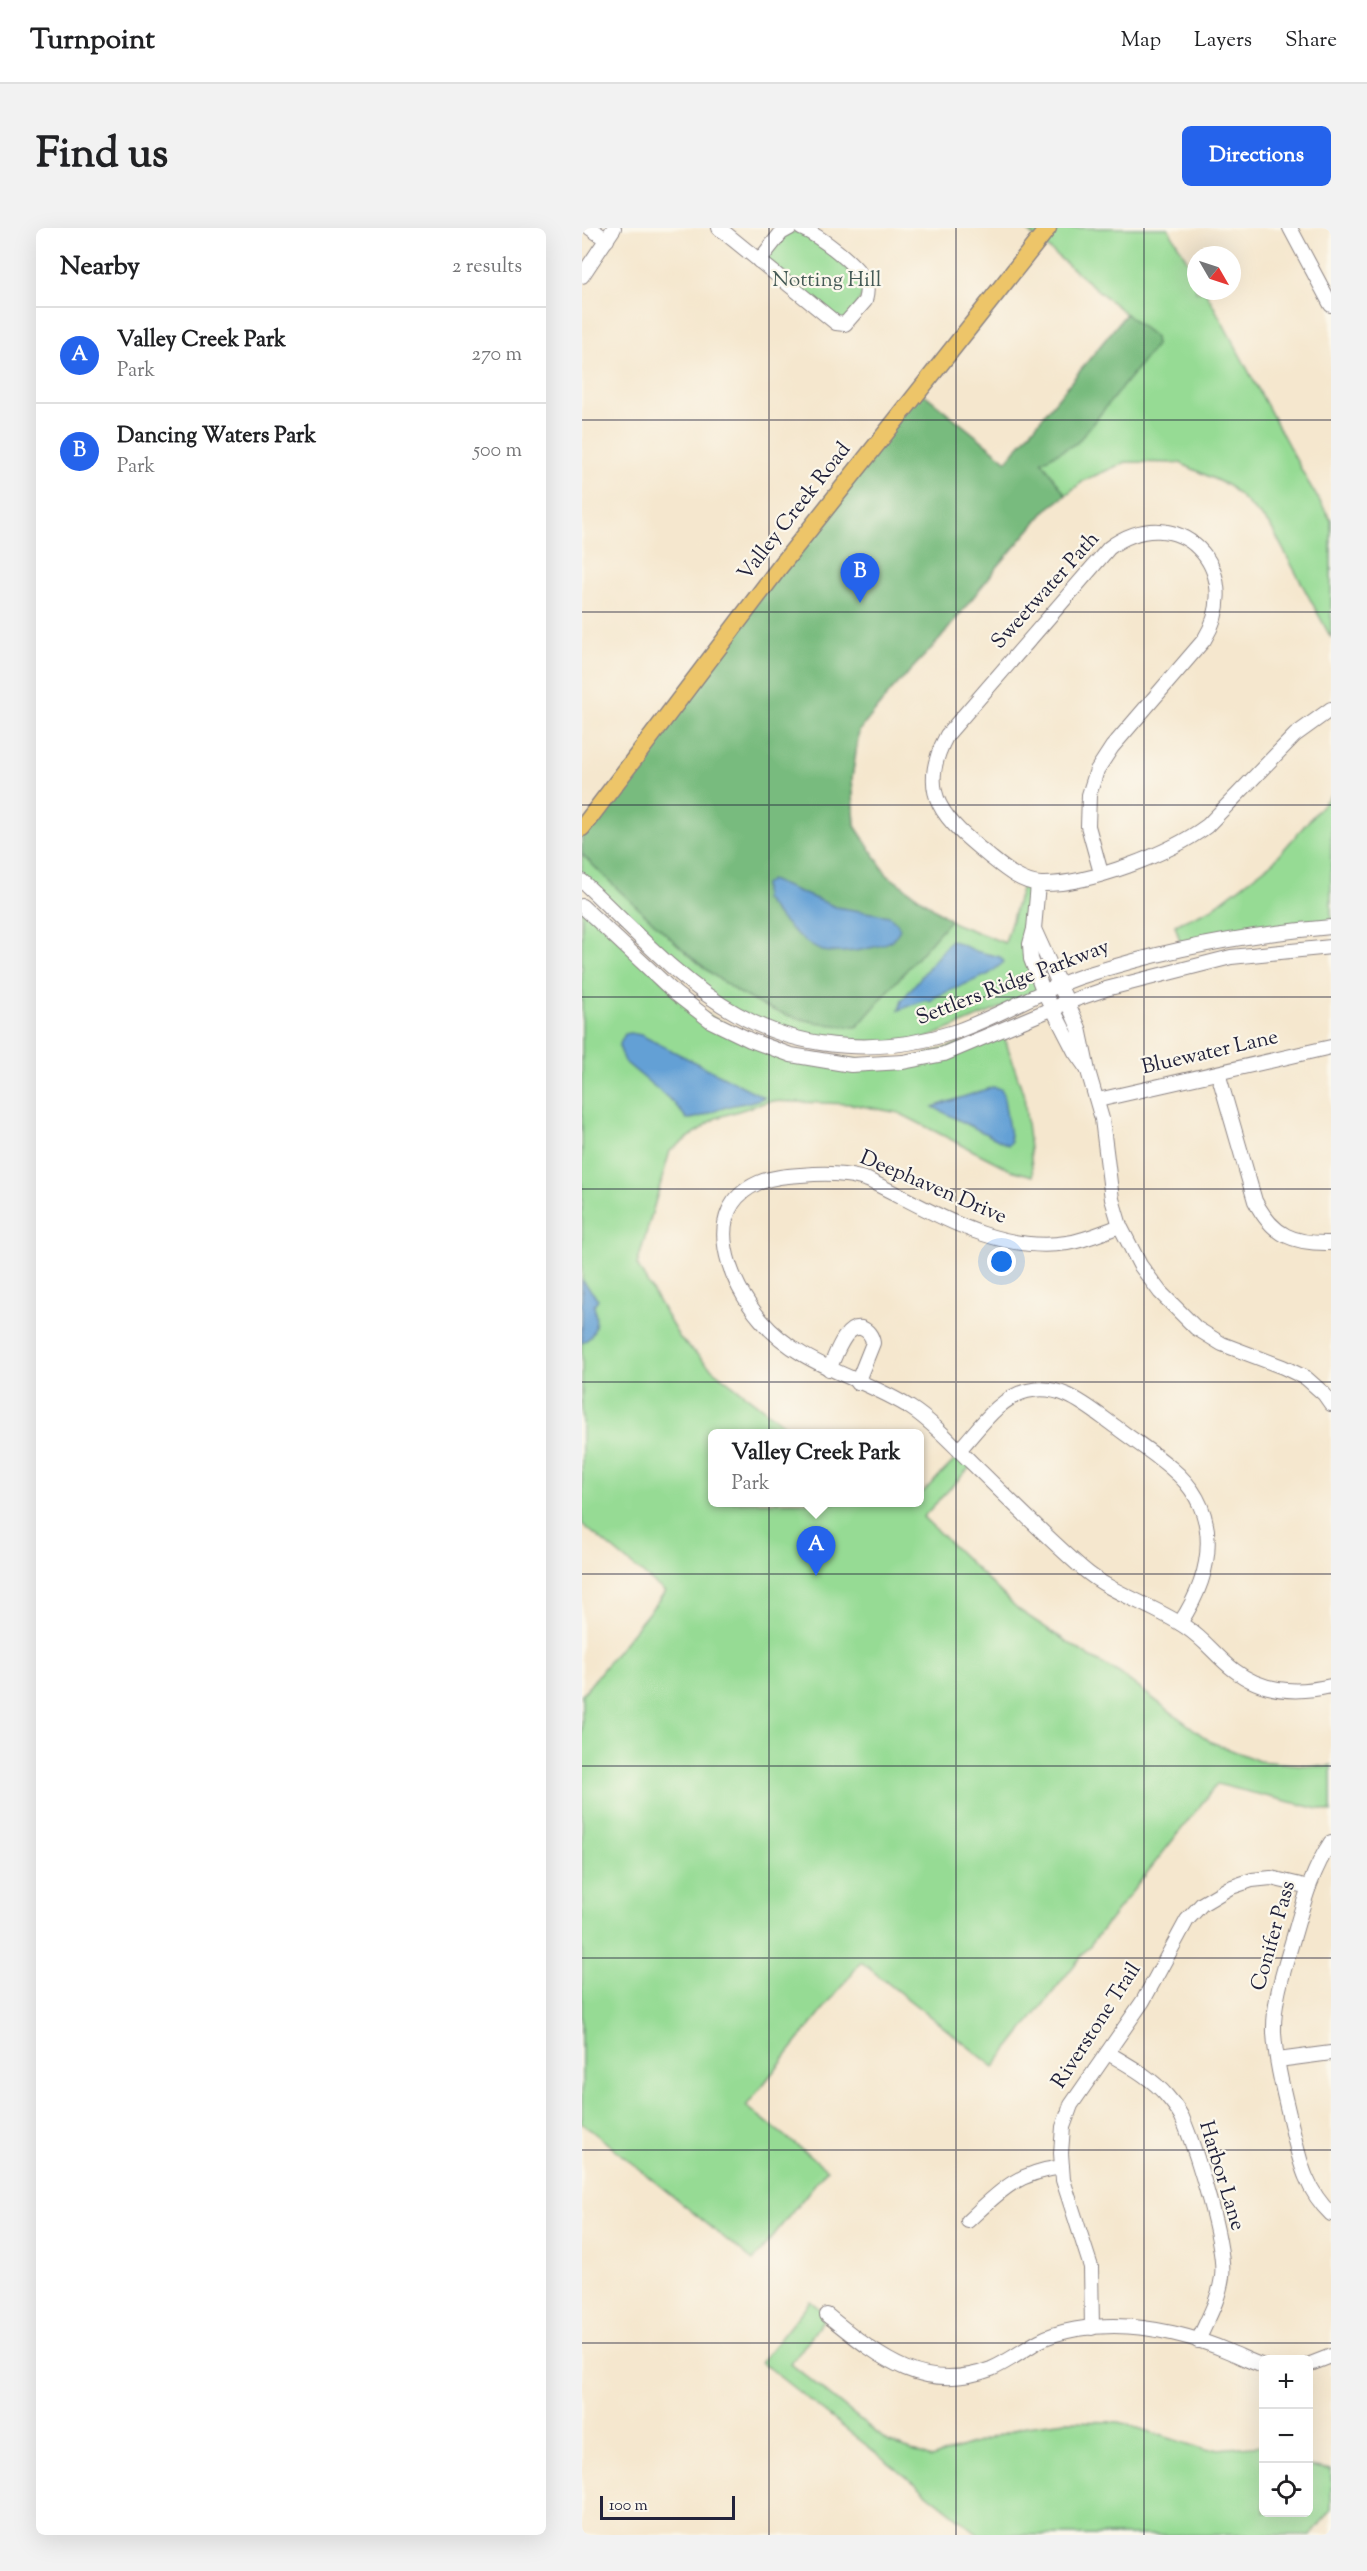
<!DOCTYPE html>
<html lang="en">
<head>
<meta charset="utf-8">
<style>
	:root { --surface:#fff; --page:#f2f2f2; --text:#202124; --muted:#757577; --line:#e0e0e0; --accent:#2563eb }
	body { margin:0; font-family:"Sorts Mill Goudy",serif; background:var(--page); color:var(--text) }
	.controls { position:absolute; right:18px; bottom:18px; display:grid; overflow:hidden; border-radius:9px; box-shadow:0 6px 24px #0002 }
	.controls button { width:54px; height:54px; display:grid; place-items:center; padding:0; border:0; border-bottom:2px solid var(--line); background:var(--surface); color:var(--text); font:30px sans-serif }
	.compass { position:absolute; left:605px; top:18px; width:54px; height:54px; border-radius:50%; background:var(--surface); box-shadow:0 6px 24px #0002; rotate:129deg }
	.scale { position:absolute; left:18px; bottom:15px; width:135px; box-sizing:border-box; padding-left:6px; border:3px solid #22223b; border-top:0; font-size:16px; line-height:21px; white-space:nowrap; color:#22223b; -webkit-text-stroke:4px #fbf7ec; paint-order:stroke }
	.you { position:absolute; left:420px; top:1034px; width:21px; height:21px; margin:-15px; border:4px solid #fff; border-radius:50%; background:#1a73e8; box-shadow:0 0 0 9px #1a73e833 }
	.badge { display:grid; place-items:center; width:39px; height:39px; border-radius:50%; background:var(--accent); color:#fff; font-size:20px; font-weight:700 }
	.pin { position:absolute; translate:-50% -50px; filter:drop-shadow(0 2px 3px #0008) }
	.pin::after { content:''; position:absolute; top:32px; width:21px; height:18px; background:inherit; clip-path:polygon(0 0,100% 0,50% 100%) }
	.popup { position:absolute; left:126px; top:1201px; width:216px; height:78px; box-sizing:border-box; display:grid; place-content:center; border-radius:9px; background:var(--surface); filter:drop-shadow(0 2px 4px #0005); font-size:20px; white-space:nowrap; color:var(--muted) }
	.popup b { font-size:22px; color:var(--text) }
	.popup::after { content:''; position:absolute; left:50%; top:100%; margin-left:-12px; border:12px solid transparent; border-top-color:var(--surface) }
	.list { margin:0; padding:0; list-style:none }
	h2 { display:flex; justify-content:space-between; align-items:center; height:78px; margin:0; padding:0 24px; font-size:26px }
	h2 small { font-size:20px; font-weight:400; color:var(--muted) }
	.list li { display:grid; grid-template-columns:39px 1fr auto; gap:18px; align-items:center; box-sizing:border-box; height:96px; padding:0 24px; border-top:2px solid var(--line) }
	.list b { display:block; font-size:22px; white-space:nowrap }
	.list p { margin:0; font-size:20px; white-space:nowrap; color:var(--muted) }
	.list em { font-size:20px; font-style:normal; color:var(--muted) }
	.icon { flex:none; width:33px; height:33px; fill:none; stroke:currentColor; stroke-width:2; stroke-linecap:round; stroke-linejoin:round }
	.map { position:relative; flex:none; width:749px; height:2307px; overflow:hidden; border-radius:9px }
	header { display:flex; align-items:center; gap:36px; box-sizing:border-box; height:84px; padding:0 30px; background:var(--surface); border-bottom:2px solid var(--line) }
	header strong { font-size:28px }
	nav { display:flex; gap:33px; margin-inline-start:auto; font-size:21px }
	.intro { display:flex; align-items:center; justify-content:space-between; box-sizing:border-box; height:144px; padding:0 36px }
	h1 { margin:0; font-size:42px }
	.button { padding:15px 27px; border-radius:9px; background:var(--accent); color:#fff; font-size:21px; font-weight:700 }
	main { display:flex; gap:36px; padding:0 36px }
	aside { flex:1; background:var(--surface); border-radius:9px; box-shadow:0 6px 24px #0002 }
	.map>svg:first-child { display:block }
	.green { fill:#96db94; stroke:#5c7e68; stroke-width:1.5 }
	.forest { fill:#78bb7e; stroke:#4d6e5c; stroke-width:1.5 }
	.water { fill:#64a0d5; stroke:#436188; stroke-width:1.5 }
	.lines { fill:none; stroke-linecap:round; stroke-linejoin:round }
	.minor-casing { stroke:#8c8484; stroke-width:16 }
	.major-casing { stroke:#8c8484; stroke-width:19 }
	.minor { stroke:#fff; stroke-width:14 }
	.major { stroke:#edc569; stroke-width:16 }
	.grid { fill:none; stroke:#22223b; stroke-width:1.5; stroke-opacity:0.55 }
	.labels { text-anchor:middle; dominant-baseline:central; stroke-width:4.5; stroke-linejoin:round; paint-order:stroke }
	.park-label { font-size:21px; fill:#455a56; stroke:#fbf7ec }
	.street-label { font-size:21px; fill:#22223b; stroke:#fbf7ec }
</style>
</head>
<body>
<header>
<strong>Turnpoint</strong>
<nav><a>Map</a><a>Layers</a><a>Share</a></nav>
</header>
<div class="intro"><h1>Find us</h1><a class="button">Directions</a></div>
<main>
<aside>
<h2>Nearby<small>2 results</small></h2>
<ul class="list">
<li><span class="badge">A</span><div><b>Valley Creek Park</b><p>Park</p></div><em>270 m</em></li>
<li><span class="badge">B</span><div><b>Dancing Waters Park</b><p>Park</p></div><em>500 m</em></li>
</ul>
</aside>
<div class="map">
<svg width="749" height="2307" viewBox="0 0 749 2307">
	<rect width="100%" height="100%" fill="#fbf7ec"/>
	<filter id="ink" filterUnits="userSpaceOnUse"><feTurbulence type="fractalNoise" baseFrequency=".0167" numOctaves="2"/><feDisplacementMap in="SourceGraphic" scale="12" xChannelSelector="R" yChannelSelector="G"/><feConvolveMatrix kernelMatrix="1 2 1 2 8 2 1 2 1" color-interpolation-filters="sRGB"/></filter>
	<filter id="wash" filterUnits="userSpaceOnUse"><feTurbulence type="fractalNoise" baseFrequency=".008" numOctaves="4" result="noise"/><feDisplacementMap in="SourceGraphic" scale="24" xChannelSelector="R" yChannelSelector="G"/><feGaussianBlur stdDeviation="1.35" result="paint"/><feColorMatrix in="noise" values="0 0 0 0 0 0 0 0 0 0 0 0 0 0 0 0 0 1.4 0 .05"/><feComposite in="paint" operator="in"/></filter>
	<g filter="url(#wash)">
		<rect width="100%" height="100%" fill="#f5e7ce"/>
		<g class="green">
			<polygon points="442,0 586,0 614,47 614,63 623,63 630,75 726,254 749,292 749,410 688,297 647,258 598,235 544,234 503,252 464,282 416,338 358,411 309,463 277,503 270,550 273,598 305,647 374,696 423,715 442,651 456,656 448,716 461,762 336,814 234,814 139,777 0,653 0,600 337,162 425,233 544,86"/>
			<polygon points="224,2 285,59 263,96 177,33 199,5"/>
			<polygon points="749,567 749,699 600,720 593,697 629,681 691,634"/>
			<polygon points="0,678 112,781 209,827 321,834 420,802 442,868 451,948 429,942 317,885 269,876 188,873 134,890 88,923 55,1037 97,1109 131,1142 213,1205 130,1206 130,1274 325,1274 328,1277 338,1274 338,1267 380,1225 391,1236 341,1289 437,1382 508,1429 537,1445 629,1514 677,1533 744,1539 749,1537 749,1584 635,1556 412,1839 279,1734 164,1878 245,1941 171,2033 0,1895 0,1467 83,1364 0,1296"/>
			<polygon points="228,2073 245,2087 209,2136 305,2213 349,2230 444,2198 484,2193 537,2194 624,2222 681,2217 682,2284 726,2284 727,2238 749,2242 749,2282 729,2307 398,2307 179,2134"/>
		</g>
		<path class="forest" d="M 544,86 L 573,109 L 574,117 L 495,215 L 460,233 L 484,267 L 464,282 L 416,338 L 358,411 L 309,463 L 277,503 L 270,550 L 273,598 L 305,647 L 368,692 L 275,799 C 178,795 133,752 66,689 C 44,669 21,648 0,626 L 0,600 L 337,162 L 425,233 Z"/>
		<g class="water">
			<path d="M 188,652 L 254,679 L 307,688 L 315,695 L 318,701 C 311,715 302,717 288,720 C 275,723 255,726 241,723 C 222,718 194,686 182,671 L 182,657 Z"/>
			<polygon points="369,712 393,723 418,729 422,734 407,746 353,769 349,774 344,772 317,782 320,772"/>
			<path d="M 48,805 L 59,807 L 182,869 C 169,876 155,875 141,880 C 128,884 119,891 105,891 L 92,875 L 43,834 L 37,818 L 43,806 Z"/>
			<polygon points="411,859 419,861 421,865 429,914 426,917 351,879"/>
			<path d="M 0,1052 L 16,1071 L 12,1077 C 15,1092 16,1107 0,1115 Z"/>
		</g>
	</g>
	<g filter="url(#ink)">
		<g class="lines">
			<g class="minor-casing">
				<g id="minor">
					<polyline points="8,0 25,12"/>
					<path d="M 137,0 L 254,95 L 263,96 L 283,73 C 285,66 286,60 283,54 C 277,37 236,7 219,0"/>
					<polyline points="708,0 749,77"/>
					<polyline points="177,33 199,5 208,0"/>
					<polyline points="0,48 32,0"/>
					<path d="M 519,645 L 506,598 L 507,567 L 515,542 L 530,519 L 622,412 C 666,341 595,269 527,320 L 365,507 C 333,566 363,592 407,628 C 422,640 439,655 459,656 C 507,657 587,626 625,598 L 713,507 L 749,481"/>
					<path d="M 0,653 C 48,698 97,754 155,786 C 222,824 303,827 375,803 C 420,787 459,761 504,747 C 585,721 665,706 749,699"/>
					<polyline points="456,656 452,701 448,716 449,731 461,762 493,824 505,841"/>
					<polyline points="0,678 94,766 129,793 168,812 209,827 269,837 321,834 362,826 486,774 524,761 649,729 749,719"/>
					<polyline points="452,701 497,800 506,843 520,891 530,971 538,998 558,1037 578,1064 614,1100 640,1116 701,1139 724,1150 742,1166 749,1176"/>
					<path d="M 636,845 L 673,973 C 691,1008 712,1016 749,1015"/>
					<polyline points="516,872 749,819"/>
					<path d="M 538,998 C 521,1004 504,1012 485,1015 C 413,1026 349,982 286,952 C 263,945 243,945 219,947 C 205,948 190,949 176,955 C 116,982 148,1056 179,1092 C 219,1139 279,1148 329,1180 C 352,1195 371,1217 390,1235 C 426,1270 462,1307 500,1340 C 531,1367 572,1377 605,1400 C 623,1412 635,1429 652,1442 C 680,1464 715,1466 749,1458"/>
					<path d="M 247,1141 C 253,1130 262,1097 279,1100 C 286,1102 290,1108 291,1115 L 275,1155"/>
					<path d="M 377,1222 C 396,1202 416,1170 445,1163 C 480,1154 507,1180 534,1199 C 552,1213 572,1225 589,1240 C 641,1283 632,1344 598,1395"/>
					<path d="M 749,1614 C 729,1644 721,1677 711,1711 C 702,1742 691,1773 692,1805 C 694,1837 703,1869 710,1900 C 718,1933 723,1961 749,1986"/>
					<path d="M 526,1825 C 546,1837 569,1849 585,1868 C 591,1875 599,1885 602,1894 C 615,1926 644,2018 640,2049 C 637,2072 625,2092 616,2113"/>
					<polyline points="696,1832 749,1825"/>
					<path d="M 386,1993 C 419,1962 434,1945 480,1939"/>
					<path d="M 245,2087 C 295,2127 340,2167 409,2141 C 426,2134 441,2122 457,2113 C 477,2102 509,2098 532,2098 C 570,2098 614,2109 648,2124 C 660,2129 669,2134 682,2138"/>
					<polyline points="510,2100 509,2039 481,1952 479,1925 481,1899 489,1877 561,1773 605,1692 620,1676 647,1660 670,1652 689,1650 727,1659"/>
					<polyline points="726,2137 749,2128"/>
				</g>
			</g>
			<g class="major-casing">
				<polyline id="major" points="0,600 197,340 466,0"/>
			</g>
			<use href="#minor" class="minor"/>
			<use href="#major" class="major"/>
		</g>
	</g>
	<path class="grid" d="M 187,0 L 187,2307M 374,0 L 374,2307M 562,0 L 562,2307M 0,192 L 749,192M 0,384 L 749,384M 0,577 L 749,577M 0,769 L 749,769M 0,961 L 749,961M 0,1154 L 749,1154M 0,1346 L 749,1346M 0,1538 L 749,1538M 0,1730 L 749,1730M 0,1922 L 749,1922M 0,2115 L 749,2115"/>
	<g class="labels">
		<g class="park-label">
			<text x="245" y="53">Notting Hill</text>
		</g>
		<g class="street-label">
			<text transform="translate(213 284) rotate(-52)">Valley Creek Road</text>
			<text transform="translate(464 363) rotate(-48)">Sweetwater Path</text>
			<text transform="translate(431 755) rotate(-21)">Settlers Ridge Parkway</text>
			<text transform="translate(628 825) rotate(-13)">Bluewater Lane</text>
			<text transform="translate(351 960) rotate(23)">Deephaven Drive</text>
			<text transform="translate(692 1708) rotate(-74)">Conifer Pass</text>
			<text transform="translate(515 1798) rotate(-57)">Riverstone Trail</text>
			<text transform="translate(639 1948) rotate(73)">Harbor Lane</text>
		</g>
	</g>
</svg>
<div class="controls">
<button>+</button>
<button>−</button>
<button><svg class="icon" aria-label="locate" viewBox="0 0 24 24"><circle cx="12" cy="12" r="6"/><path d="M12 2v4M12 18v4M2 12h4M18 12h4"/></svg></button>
</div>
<svg class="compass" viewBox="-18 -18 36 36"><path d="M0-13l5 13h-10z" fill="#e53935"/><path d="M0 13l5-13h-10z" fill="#757577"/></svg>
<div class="scale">100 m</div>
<div class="you"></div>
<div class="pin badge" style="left:234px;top:1348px">A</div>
<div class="popup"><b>Valley Creek Park</b>Park</div>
<div class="pin badge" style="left:278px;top:375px">B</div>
</div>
</main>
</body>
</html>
